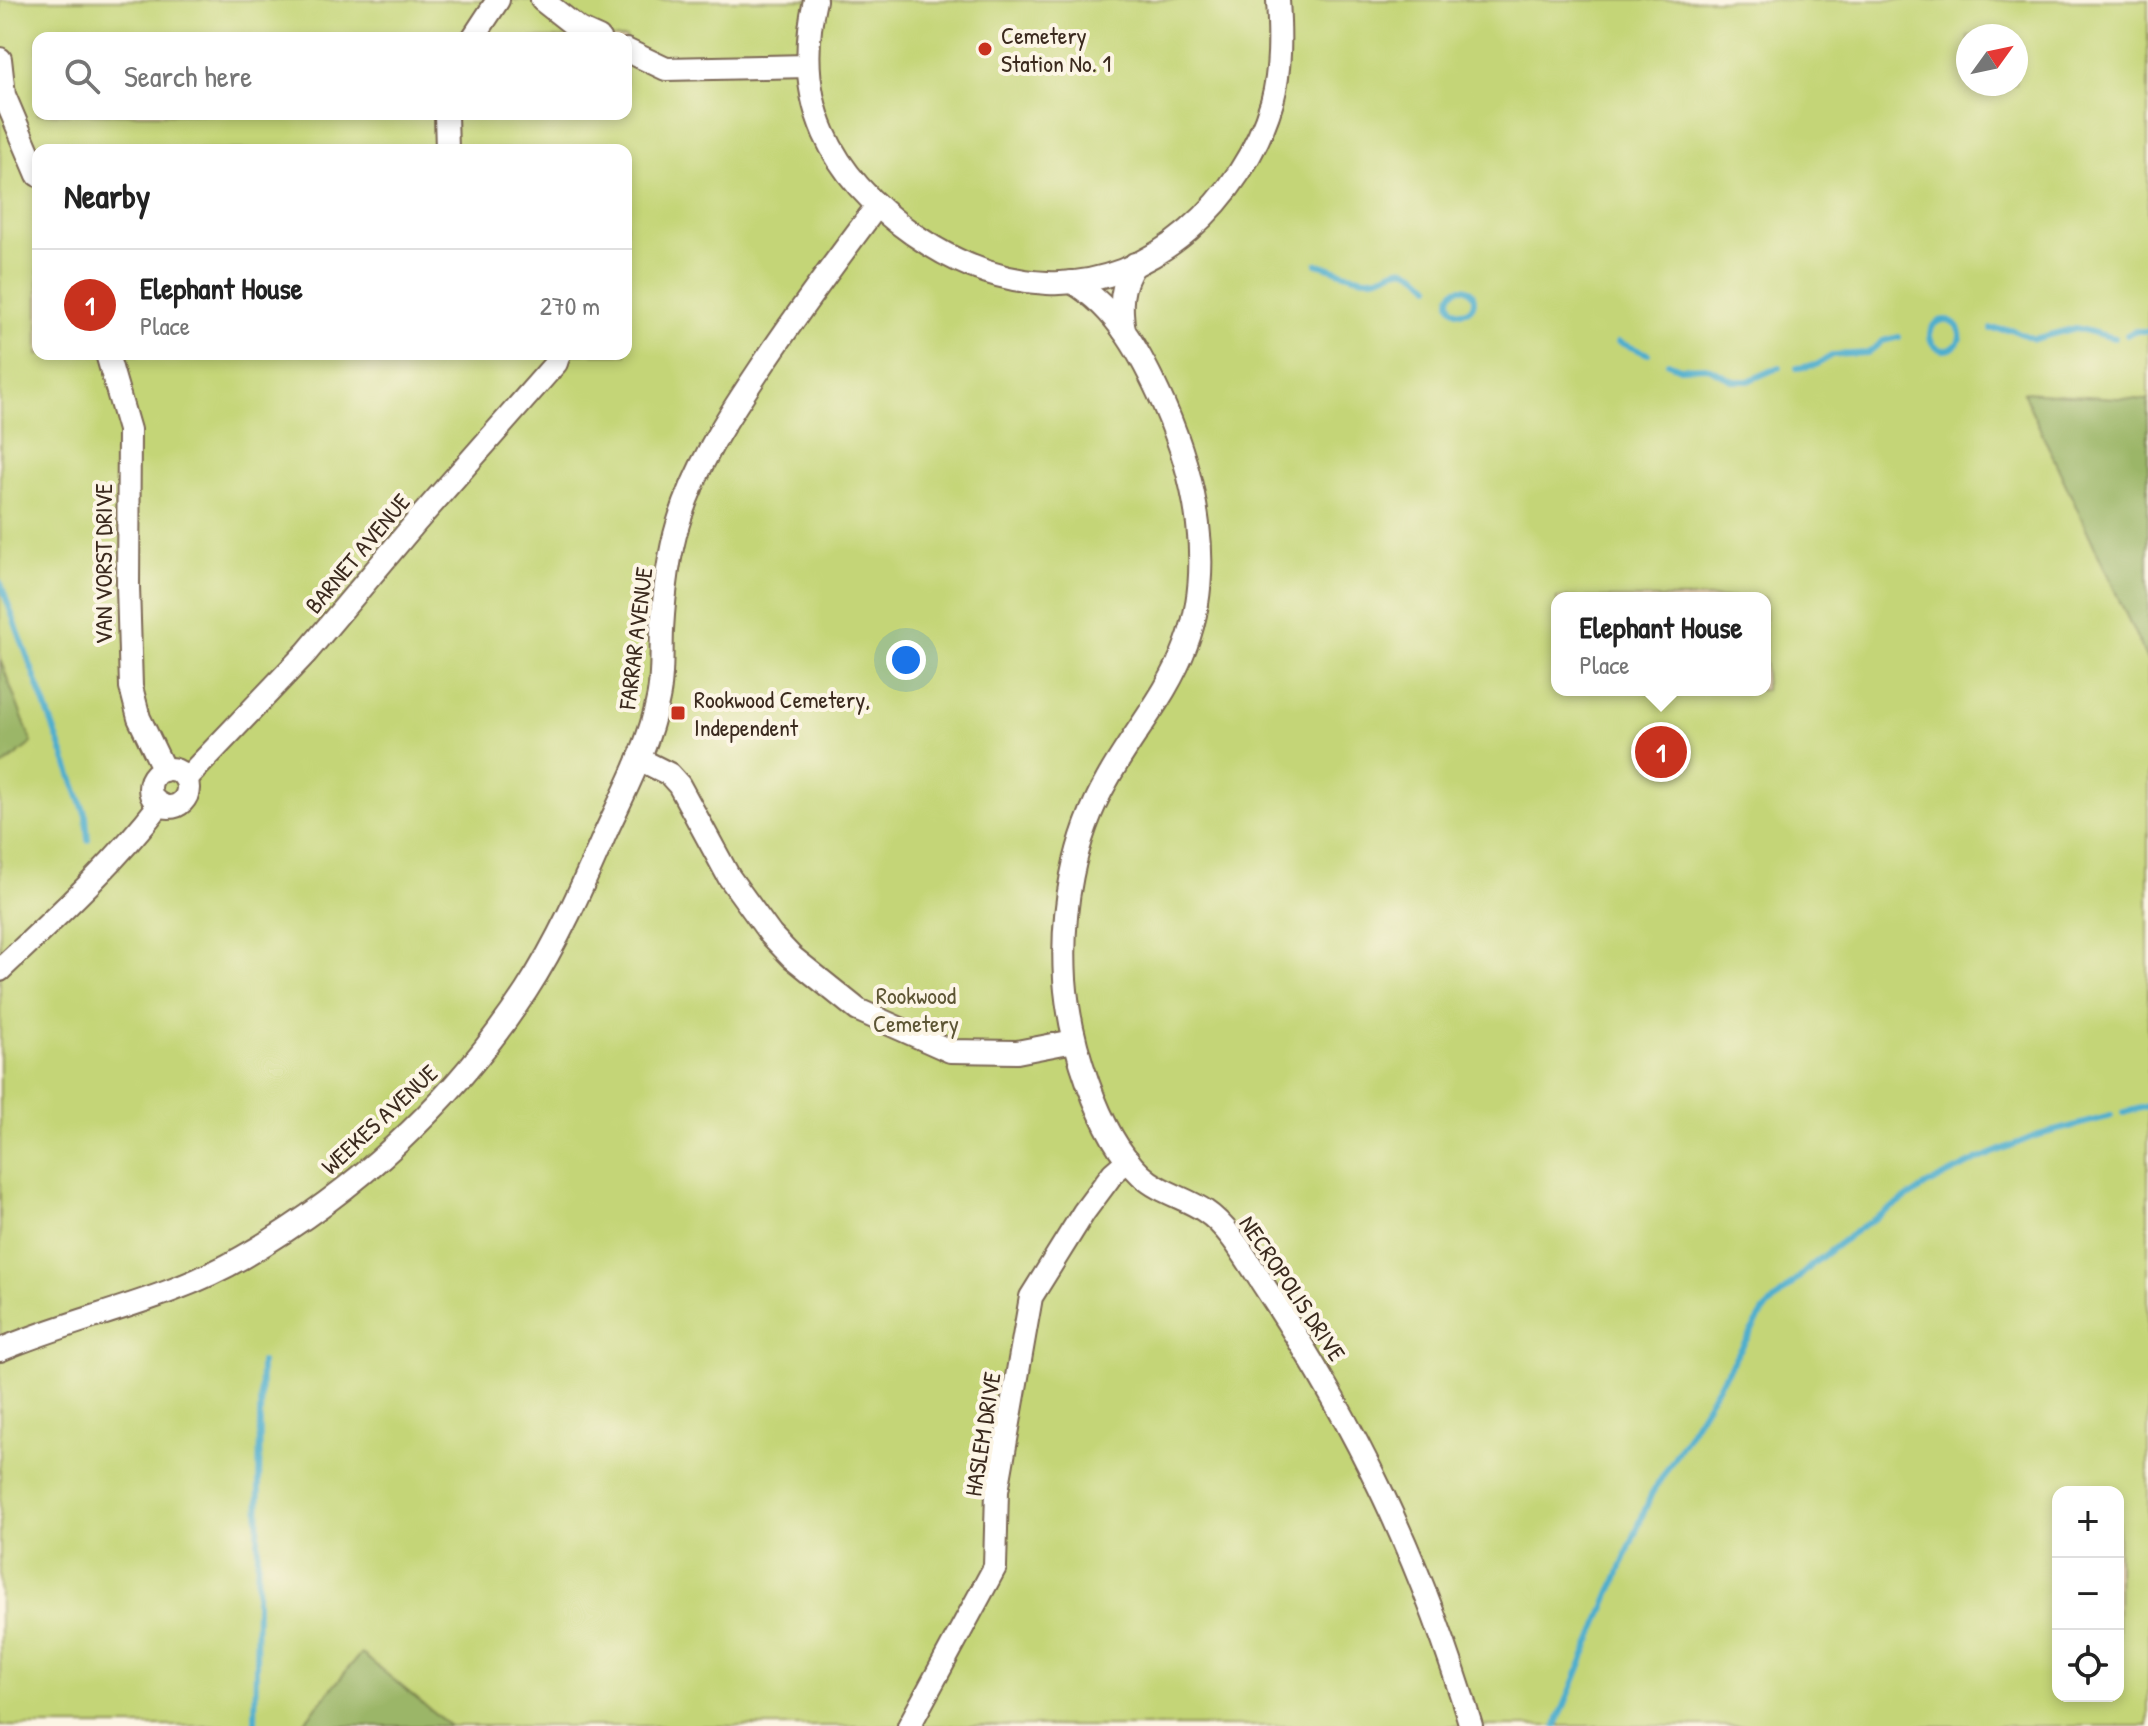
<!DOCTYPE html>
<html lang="en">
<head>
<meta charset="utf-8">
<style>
	:root { --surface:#fff; --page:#f6f6f6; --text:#222; --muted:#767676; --line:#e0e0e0; --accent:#c8321e }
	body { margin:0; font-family:"Patrick Hand",sans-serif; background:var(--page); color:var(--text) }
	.controls { position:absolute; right:24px; bottom:24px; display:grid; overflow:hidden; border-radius:16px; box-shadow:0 4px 12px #0003 }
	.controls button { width:72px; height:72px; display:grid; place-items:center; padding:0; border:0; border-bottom:2px solid var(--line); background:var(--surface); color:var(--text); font:40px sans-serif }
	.compass { position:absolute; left:1956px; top:24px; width:72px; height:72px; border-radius:50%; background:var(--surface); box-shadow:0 4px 12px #0003; rotate:57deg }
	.you { position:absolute; left:906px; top:660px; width:28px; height:28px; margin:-20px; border:6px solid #fff; border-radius:50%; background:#1a73e8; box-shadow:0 0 0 12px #1a73e833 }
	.badge { display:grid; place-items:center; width:52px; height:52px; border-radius:50%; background:var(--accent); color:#fff; font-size:26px; font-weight:700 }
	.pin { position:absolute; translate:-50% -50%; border:4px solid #fff; box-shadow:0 2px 8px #0006 }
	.popup { position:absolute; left:1551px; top:592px; width:220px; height:104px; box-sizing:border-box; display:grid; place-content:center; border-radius:16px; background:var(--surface); filter:drop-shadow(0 2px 6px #0005); font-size:26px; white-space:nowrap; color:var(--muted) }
	.popup b { font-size:30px; color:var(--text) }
	.popup::after { content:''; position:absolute; left:50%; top:100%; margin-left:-16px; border:16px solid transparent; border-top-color:var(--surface) }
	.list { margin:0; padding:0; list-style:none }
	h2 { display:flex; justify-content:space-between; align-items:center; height:104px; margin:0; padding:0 32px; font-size:34px }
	h2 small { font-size:26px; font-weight:400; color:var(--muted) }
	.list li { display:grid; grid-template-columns:52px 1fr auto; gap:24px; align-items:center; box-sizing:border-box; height:112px; padding:0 32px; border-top:2px solid var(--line) }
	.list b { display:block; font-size:30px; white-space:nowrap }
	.list p { margin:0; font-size:26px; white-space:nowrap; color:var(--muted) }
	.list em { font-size:26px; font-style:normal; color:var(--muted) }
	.icon { flex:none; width:44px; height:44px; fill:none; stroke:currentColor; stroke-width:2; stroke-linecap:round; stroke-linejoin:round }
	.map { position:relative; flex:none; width:2148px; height:1726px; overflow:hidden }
	.search { position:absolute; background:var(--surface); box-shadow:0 4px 12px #0003; left:32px; top:32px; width:600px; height:88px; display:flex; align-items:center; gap:20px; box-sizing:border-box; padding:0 28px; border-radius:16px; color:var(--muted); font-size:30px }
	.panel { position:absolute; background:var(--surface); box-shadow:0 4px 12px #0003; left:32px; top:144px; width:600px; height:216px; border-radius:16px }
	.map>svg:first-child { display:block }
	.green { fill:#c4d577; stroke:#80804a; stroke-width:2; fill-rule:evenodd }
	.forest { fill:#9bb668; stroke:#6b7043; stroke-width:2 }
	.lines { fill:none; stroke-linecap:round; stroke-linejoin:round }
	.stream { stroke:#4eaecd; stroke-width:6 }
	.building { fill:#b5acd9 }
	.minor-casing { stroke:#7b6855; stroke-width:26 }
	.minor { stroke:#fff; stroke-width:22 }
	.poi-dot { fill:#c8321e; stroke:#fcf5e5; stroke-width:3 }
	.labels { text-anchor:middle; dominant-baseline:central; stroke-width:8; stroke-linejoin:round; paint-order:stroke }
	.poi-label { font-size:24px; fill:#3b2a1e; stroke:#fcf5e5; text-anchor:start }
	.street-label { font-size:24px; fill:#3b2a1e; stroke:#fcf5e5 }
	.park-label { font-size:24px; fill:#5d5534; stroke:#fcf5e5 }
</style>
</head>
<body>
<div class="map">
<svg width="2148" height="1726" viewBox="0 0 2148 1726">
	<rect width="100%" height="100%" fill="#fcf5e5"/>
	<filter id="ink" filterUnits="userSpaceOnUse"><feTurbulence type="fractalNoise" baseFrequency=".0125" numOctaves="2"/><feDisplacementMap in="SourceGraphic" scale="16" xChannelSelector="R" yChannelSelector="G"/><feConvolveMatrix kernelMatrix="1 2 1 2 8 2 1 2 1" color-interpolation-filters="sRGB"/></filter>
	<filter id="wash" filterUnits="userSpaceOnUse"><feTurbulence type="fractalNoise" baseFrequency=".006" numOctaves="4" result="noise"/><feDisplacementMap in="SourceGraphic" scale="32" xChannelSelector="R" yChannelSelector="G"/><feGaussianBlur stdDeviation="1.8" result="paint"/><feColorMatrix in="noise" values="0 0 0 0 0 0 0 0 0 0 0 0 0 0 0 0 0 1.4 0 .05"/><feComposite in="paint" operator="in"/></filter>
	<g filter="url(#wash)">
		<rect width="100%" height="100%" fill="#f3daba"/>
		<path class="green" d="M 0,0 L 2148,0 L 2148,1726 L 0,1726 ZM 1968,36 L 2016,36 L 2016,84 L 1968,84 ZM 38,38 L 626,38 L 626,114 L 38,114 ZM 38,150 L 626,150 L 626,354 L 38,354 ZM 1557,598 L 1765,598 L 1765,690 L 1557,690 ZM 2058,1492 L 2118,1492 L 2118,1696 L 2058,1696 Z"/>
		<g class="forest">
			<polygon points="2023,392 2148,400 2148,662"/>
			<polygon points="0,659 32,743 0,768"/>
			<polygon points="361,1653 450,1726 301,1726"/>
		</g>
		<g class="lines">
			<g class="stream">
				<path d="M 1317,264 C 1332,268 1351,277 1367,278 C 1394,280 1398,251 1430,286"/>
				<circle cx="1462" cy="300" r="12"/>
				<circle cx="1945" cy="335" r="15"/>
				<polyline points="1991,329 2010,329 2034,339 2076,328 2114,338"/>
				<polyline points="2127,335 2134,331 2148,331"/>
				<polyline points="1618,342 1648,354"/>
				<polyline points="1668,363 1680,368 1706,367 1734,381 1748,381 1780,367"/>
				<polyline points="1797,368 1816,365 1833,355 1868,353 1883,341 1899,337"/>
				<polyline points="0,582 86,816 88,840"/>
				<polyline points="2123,1113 2148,1106"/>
				<polyline points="255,1726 261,1362"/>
				<polyline points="1556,1726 1651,1495 1764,1311 1813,1264 1857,1230 1927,1185 1979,1159 2035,1136 2111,1116"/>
			</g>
		</g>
		<g id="blocks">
			<polygon class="building" points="1662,735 1667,743 1671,741 1677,750 1670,754 1675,762 1653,770 1644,753 1651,750 1647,742"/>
		</g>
	</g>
	<g filter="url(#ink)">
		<use href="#blocks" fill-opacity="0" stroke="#7b6855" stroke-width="2"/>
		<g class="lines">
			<g class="minor-casing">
				<g id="minor">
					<polyline points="542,0 579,29 599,38"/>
					<path d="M 815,0 C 792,102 830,176 913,234 C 953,262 998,281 1047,283 C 1152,288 1244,198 1272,102 C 1281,70 1280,33 1278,0"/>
					<polyline points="473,38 498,0"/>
					<polyline points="626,50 666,69 808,66"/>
					<polyline points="0,59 4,95 38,175"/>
					<polyline points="446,114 447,150"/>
					<path d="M 1072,282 C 1118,309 1143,358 1164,405 C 1196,478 1215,568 1186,645 C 1167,696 1132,734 1107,780 C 1073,839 1061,911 1065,979 C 1069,1038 1097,1133 1141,1175 C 1160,1193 1185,1197 1205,1211 C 1228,1226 1246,1258 1261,1281 C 1357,1426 1421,1560 1471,1726"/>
					<path d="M 1124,331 C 1120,305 1120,286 1135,264"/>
					<polyline points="107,354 129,430 128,586 131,687 139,718 164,770"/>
					<polyline points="639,759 669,774 679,785 729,877 771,935 792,957 858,1010 950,1051 1017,1052 1074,1041"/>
					<circle cx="169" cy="788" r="19"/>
					<polyline points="186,779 306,653 417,521 556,363 559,354"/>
					<path d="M 0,970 C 56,917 113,865 160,804"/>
					<path d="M 0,1350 C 80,1316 168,1301 243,1257 C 357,1191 454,1101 526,991 C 558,942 582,887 605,834 C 625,790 649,746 658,699 C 663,676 661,653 662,630 C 664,595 668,557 678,524 C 694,470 725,421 756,375 C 794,317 835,262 877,206"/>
					<polyline points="909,1726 995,1567 997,1491 1031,1297 1084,1212 1113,1173 1128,1160"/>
				</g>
			</g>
			<use href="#minor" class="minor"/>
		</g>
	</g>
	<g class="poi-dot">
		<circle cx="985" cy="49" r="8"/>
		<rect x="670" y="705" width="16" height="16" rx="4"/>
	</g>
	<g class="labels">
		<g class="poi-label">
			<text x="1001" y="35">Cemetery<tspan x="1001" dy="28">Station No. 1</tspan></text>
			<text x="694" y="699">Rookwood Cemetery,<tspan x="694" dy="28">Independent</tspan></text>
		</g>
		<g class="street-label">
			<text transform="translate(357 553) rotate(-50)">BARNET AVENUE</text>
			<text transform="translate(103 564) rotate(-90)">VAN VORST DRIVE</text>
			<text transform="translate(635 638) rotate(-83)">FARRAR AVENUE</text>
			<text transform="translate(379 1119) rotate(-43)">WEEKES AVENUE</text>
			<text transform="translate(1293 1288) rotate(56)">NECROPOLIS DRIVE</text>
			<text transform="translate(982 1434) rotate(-81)">HASLEM DRIVE</text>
		</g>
		<g class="park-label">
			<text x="916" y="995">Rookwood<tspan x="916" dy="28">Cemetery</tspan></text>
		</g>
	</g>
</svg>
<div class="controls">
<button>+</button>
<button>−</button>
<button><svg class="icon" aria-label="locate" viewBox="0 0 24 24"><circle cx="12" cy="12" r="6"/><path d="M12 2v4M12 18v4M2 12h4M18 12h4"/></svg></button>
</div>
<svg class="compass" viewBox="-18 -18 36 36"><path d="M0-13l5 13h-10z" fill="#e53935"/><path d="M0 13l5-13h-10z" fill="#767676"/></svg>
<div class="you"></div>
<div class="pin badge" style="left:1661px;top:752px">1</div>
<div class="popup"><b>Elephant House</b>Place</div>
<div class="search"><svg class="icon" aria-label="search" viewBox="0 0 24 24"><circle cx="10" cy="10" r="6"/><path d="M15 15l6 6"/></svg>Search here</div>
<section class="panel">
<h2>Nearby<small></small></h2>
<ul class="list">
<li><span class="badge">1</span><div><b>Elephant House</b><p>Place</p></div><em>270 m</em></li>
</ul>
</section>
</div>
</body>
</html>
